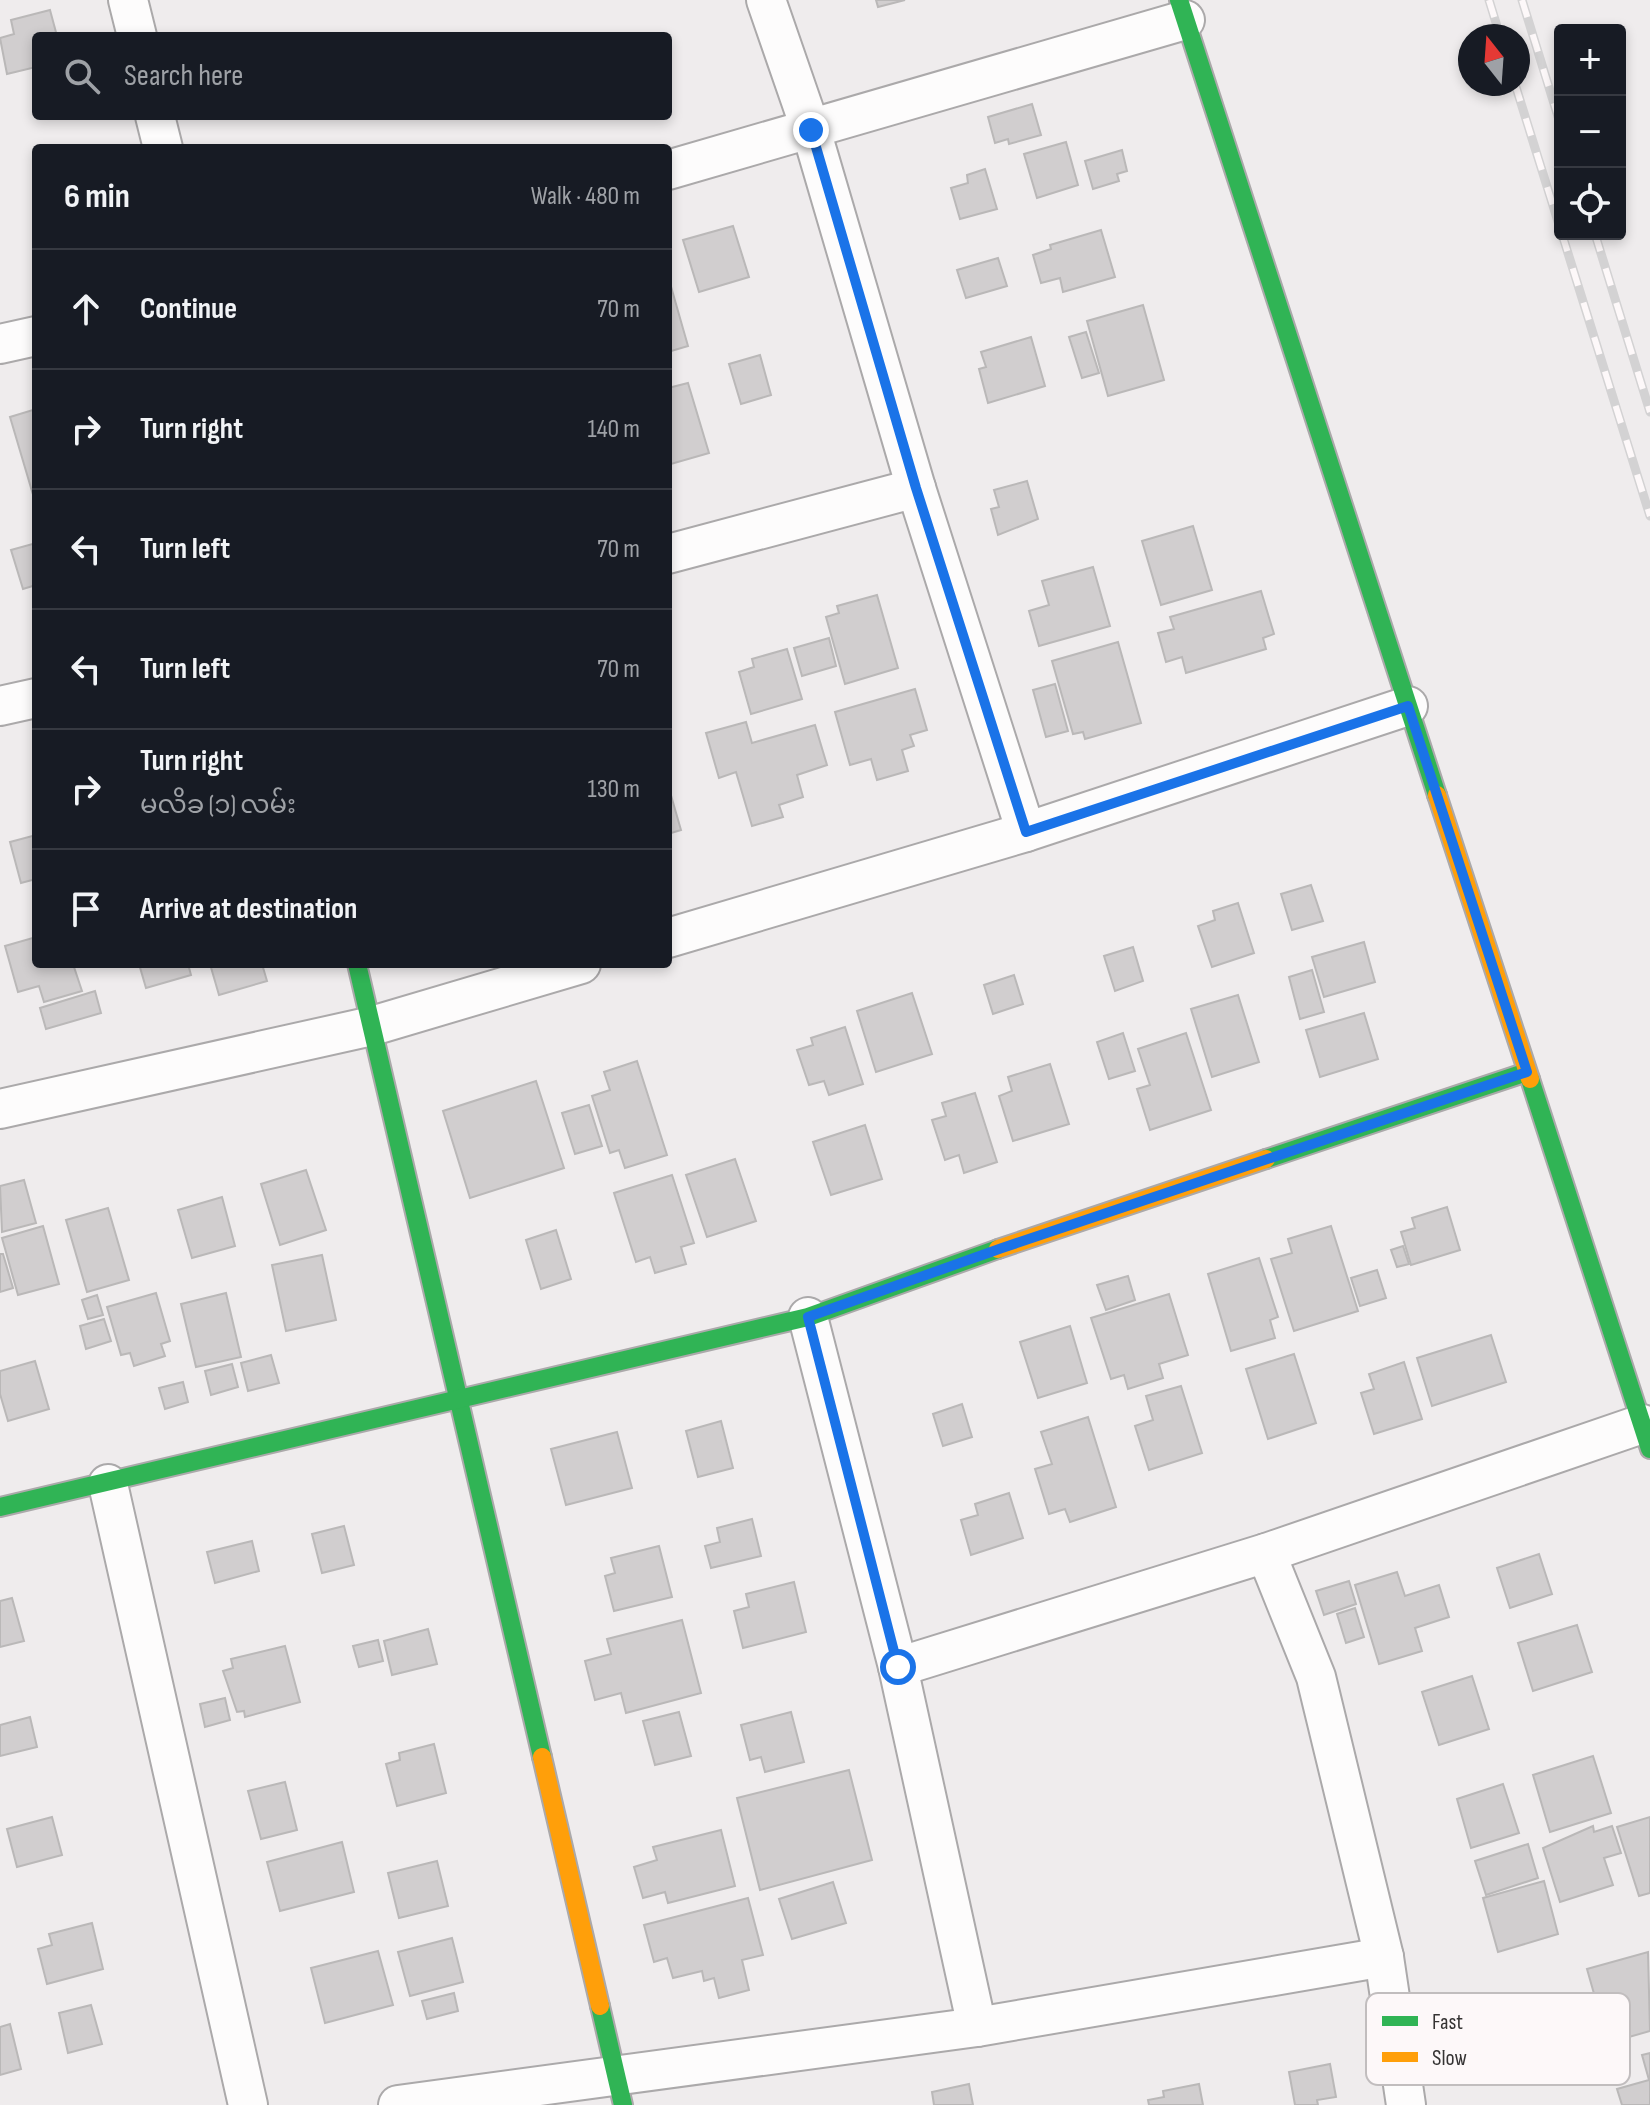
<!DOCTYPE html>
<html lang="en">
<head>
<meta charset="utf-8">
<style>
	:root { --surface:#171b24; --page:#20242c; --text:#f1f3f6; --muted:#9ea1a6; --line:#363941 }
	body { margin:0; font-family:"Sofia Sans Condensed","Noto Sans Myanmar",sans-serif; background:var(--page); color:var(--text) }
	.controls { position:absolute; right:24px; top:24px; display:grid; overflow:hidden; border-radius:8px; box-shadow:0 4px 12px #0003 }
	.controls button { width:72px; height:72px; display:grid; place-items:center; padding:0; border:0; border-bottom:2px solid var(--line); background:var(--surface); color:var(--text); font:40px sans-serif }
	.compass { position:absolute; left:1458px; top:24px; width:72px; height:72px; border-radius:50%; background:var(--surface); box-shadow:0 4px 12px #0003; rotate:343deg }
	.stop { position:absolute; width:24px; height:24px; margin:-18px; border:6px solid #1a73e8; border-radius:50%; background:#fff }
	.stop.end { background:#1a73e8; border-color:#fff; box-shadow:0 2px 8px #0008 }
	.list { margin:0; padding:0; list-style:none }
	h2 { display:flex; justify-content:space-between; align-items:center; height:104px; margin:0; padding:0 32px; font-size:34px }
	h2 small { font-size:26px; font-weight:400; color:var(--muted) }
	.list li { display:grid; grid-template-columns:52px 1fr auto; gap:24px; align-items:center; box-sizing:border-box; height:120px; padding:0 32px; border-top:2px solid var(--line) }
	.list b { display:block; font-size:30px; white-space:nowrap }
	.list p { margin:0; font-size:26px; white-space:nowrap; color:var(--muted) }
	.list em { font-size:26px; font-style:normal; color:var(--muted) }
	.icon { flex:none; width:44px; height:44px; fill:none; stroke:currentColor; stroke-width:2; stroke-linecap:round; stroke-linejoin:round }
	.map { position:relative; flex:none; width:1650px; height:2105px; overflow:hidden }
	.search { position:absolute; background:var(--surface); box-shadow:0 4px 12px #0003; left:32px; top:32px; width:640px; height:88px; display:flex; align-items:center; gap:20px; box-sizing:border-box; padding:0 28px; border-radius:8px; color:var(--muted); font-size:30px }
	.panel { position:absolute; background:var(--surface); box-shadow:0 4px 12px #0003; left:32px; top:144px; width:640px; height:824px; border-radius:8px }
	.map>svg:first-child { display:block }
	.building { fill:#d1cecf; stroke:#bab8b8; stroke-width:2 }
	.lines { fill:none; stroke-linecap:round; stroke-linejoin:round }
	.street-casing { stroke:#aba9aa; stroke-width:42 }
	.fast-casing { stroke:#aba9aa; stroke-width:22 }
	.slow-casing { stroke:#aba9aa; stroke-width:22 }
	.street { stroke:#fdfcfc; stroke-width:38 }
	.fast { stroke:#30b455; stroke-width:18 }
	.slow { stroke:#ff9f0a; stroke-width:18 }
	.rail-casing { stroke:#d3d2d3; stroke-width:9 }
	.rail { stroke:#fdf8f9; stroke-width:6; stroke-dasharray:18; stroke-linecap:butt }
	.route { stroke:#1a73e8; stroke-width:10 }
	.key { fill:#fdf8f9; stroke:#c1bdbe; stroke-width:2 }
	.key-label { font-size:22px; fill:#353333 }
</style>
</head>
<body>
<div class="map">
<svg width="1650" height="2105" viewBox="0 0 1650 2105">
	<rect width="100%" height="100%" fill="#efeced"/>
	<g class="building">
		<polygon points="876,0 905,0 878,7"/>
		<polygon points="50,10 57,36 36,36 36,67 7,74 0,38 14,34 11,20"/>
		<polygon points="1032,104 1041,135 1009,144 1008,139 995,143 988,117"/>
		<polygon points="1066,142 1078,185 1037,198 1024,154"/>
		<polygon points="1122,150 1127,171 1117,174 1119,181 1093,189 1085,161"/>
		<polygon points="985,169 997,209 960,219 951,188 968,183 967,175"/>
		<polygon points="733,226 749,277 699,292 683,240"/>
		<polygon points="1101,230 1115,277 1063,292 1060,278 1041,283 1033,255 1051,249 1050,245"/>
		<polygon points="998,258 1007,286 966,298 957,270"/>
		<polygon points="668,276 688,346 668,352"/>
		<polygon points="1143,305 1164,380 1108,396 1087,321"/>
		<polygon points="1086,332 1099,373 1082,378 1069,337"/>
		<polygon points="1031,337 1045,386 988,403 979,369 986,367 981,352"/>
		<polygon points="760,355 771,395 741,404 729,364"/>
		<polygon points="688,383 709,453 671,464 668,388"/>
		<polygon points="36,409 36,498 34,498 10,417"/>
		<polygon points="1027,481 1038,519 998,535 991,509 999,507 994,490"/>
		<polygon points="1193,526 1212,590 1161,605 1142,541"/>
		<polygon points="36,543 36,585 23,589 11,550"/>
		<polygon points="1093,567 1110,626 1039,646 1029,611 1049,605 1042,581"/>
		<polygon points="1261,591 1274,634 1263,638 1266,649 1186,673 1182,657 1166,662 1158,633 1174,629 1170,617"/>
		<polygon points="877,595 898,668 845,684 826,617 839,613 837,606"/>
		<polygon points="829,638 836,666 802,676 794,648"/>
		<polygon points="1118,642 1141,723 1085,739 1083,732 1073,734 1052,661"/>
		<polygon points="787,649 802,699 751,714 739,672 754,667 752,659"/>
		<polygon points="1055,684 1068,731 1046,737 1033,690"/>
		<polygon points="915,689 927,730 910,735 914,746 902,750 908,771 877,780 871,759 850,765 835,712"/>
		<polygon points="746,722 752,743 815,725 827,765 797,775 803,797 779,805 783,817 752,826 736,772 719,778 706,733"/>
		<polygon points="668,785 681,830 668,834"/>
		<polygon points="36,835 36,879 21,883 10,842"/>
		<polygon points="1311,885 1323,921 1292,930 1281,894"/>
		<polygon points="1238,903 1254,953 1212,967 1198,926 1215,920 1213,911"/>
		<polygon points="36,937 36,964 73,964 82,991 44,1002 39,986 18,992 5,946"/>
		<polygon points="1364,942 1375,982 1324,997 1312,957"/>
		<polygon points="1133,947 1143,981 1115,991 1104,956"/>
		<polygon points="139,964 188,964 191,975 146,988"/>
		<polygon points="210,964 262,964 267,981 219,995"/>
		<polygon points="1312,970 1324,1012 1300,1019 1289,977"/>
		<polygon points="1014,975 1023,1004 993,1014 984,985"/>
		<polygon points="95,991 101,1013 46,1029 40,1008"/>
		<polygon points="912,993 932,1054 876,1072 857,1011"/>
		<polygon points="1238,995 1259,1062 1212,1077 1191,1009"/>
		<polygon points="1364,1013 1378,1059 1320,1077 1306,1030"/>
		<polygon points="845,1027 863,1084 829,1095 824,1081 809,1085 797,1050 813,1045 811,1038"/>
		<polygon points="1123,1033 1135,1071 1109,1079 1097,1042"/>
		<polygon points="1186,1033 1211,1110 1150,1130 1137,1089 1150,1085 1138,1049"/>
		<polygon points="637,1061 667,1155 625,1168 619,1150 610,1153 592,1096 610,1090 604,1072"/>
		<polygon points="1050,1064 1069,1124 1013,1141 999,1096 1012,1091 1008,1077"/>
		<polygon points="536,1081 564,1168 470,1198 443,1111"/>
		<polygon points="975,1093 997,1162 964,1173 959,1155 945,1160 932,1120 946,1116 942,1103"/>
		<polygon points="589,1105 602,1146 575,1154 562,1113"/>
		<polygon points="865,1125 882,1179 831,1195 813,1142"/>
		<polygon points="735,1159 756,1221 707,1237 686,1175"/>
		<polygon points="306,1170 326,1230 280,1245 261,1184"/>
		<polygon points="672,1175 694,1243 681,1247 686,1264 655,1273 650,1257 636,1262 614,1193"/>
		<polygon points="24,1180 36,1223 2,1232 0,1186"/>
		<polygon points="222,1197 235,1246 192,1258 178,1210"/>
		<polygon points="1447,1207 1460,1250 1411,1265 1401,1232 1415,1228 1412,1218"/>
		<polygon points="108,1208 129,1280 87,1292 66,1220"/>
		<polygon points="43,1226 59,1284 18,1295 2,1238"/>
		<polygon points="1331,1226 1358,1311 1294,1331 1271,1259 1292,1253 1288,1239"/>
		<polygon points="556,1230 571,1279 541,1289 526,1240"/>
		<polygon points="1403,1246 1409,1264 1397,1267 1391,1250"/>
		<polygon points="0,1254 3,1254 13,1288 0,1292"/>
		<polygon points="322,1255 336,1320 286,1331 272,1265"/>
		<polygon points="1259,1258 1278,1317 1270,1320 1275,1338 1231,1351 1208,1274"/>
		<polygon points="1377,1270 1386,1298 1360,1306 1351,1278"/>
		<polygon points="1128,1276 1135,1300 1106,1310 1097,1285"/>
		<polygon points="156,1293 170,1341 161,1344 165,1356 134,1366 130,1353 121,1355 107,1307"/>
		<polygon points="226,1293 241,1357 196,1367 181,1304"/>
		<polygon points="1169,1294 1188,1355 1159,1364 1163,1378 1128,1389 1124,1375 1111,1379 1091,1318"/>
		<polygon points="97,1295 103,1315 88,1319 82,1300"/>
		<polygon points="104,1319 111,1341 86,1349 80,1326"/>
		<polygon points="1070,1326 1087,1383 1038,1398 1020,1342"/>
		<polygon points="1491,1335 1506,1382 1432,1406 1417,1358"/>
		<polygon points="1294,1354 1316,1423 1268,1439 1246,1369"/>
		<polygon points="271,1355 279,1383 248,1391 241,1363"/>
		<polygon points="35,1361 49,1409 8,1421 0,1394 0,1371"/>
		<polygon points="1404,1362 1422,1419 1374,1434 1361,1393 1374,1389 1369,1374"/>
		<polygon points="232,1364 238,1387 211,1395 205,1371"/>
		<polygon points="183,1382 188,1402 165,1409 159,1388"/>
		<polygon points="1181,1386 1202,1453 1149,1470 1135,1426 1153,1420 1146,1396"/>
		<polygon points="962,1404 972,1437 943,1446 933,1414"/>
		<polygon points="1088,1417 1116,1507 1070,1522 1065,1509 1049,1514 1035,1469 1052,1464 1041,1432"/>
		<polygon points="721,1421 733,1468 698,1477 686,1431"/>
		<polygon points="617,1432 632,1488 566,1505 551,1449"/>
		<polygon points="1009,1493 1023,1538 971,1555 961,1520 978,1515 975,1504"/>
		<polygon points="752,1519 761,1556 711,1568 705,1546 720,1542 717,1528"/>
		<polygon points="344,1526 354,1565 322,1573 312,1534"/>
		<polygon points="252,1541 259,1571 215,1583 207,1552"/>
		<polygon points="659,1546 672,1597 614,1611 605,1576 615,1573 611,1558"/>
		<polygon points="1539,1554 1552,1594 1510,1608 1497,1568"/>
		<polygon points="1397,1572 1405,1596 1439,1585 1449,1617 1415,1628 1422,1651 1379,1664 1355,1585"/>
		<polygon points="1349,1581 1356,1604 1324,1615 1316,1591"/>
		<polygon points="794,1582 806,1632 743,1648 734,1611 749,1607 746,1594"/>
		<polygon points="12,1598 24,1641 0,1647 0,1601"/>
		<polygon points="1355,1608 1364,1637 1346,1643 1337,1614"/>
		<polygon points="682,1620 701,1693 626,1713 621,1693 595,1700 585,1661 611,1654 607,1639"/>
		<polygon points="1577,1625 1592,1672 1533,1691 1518,1643"/>
		<polygon points="428,1629 437,1664 392,1675 384,1641"/>
		<polygon points="378,1640 383,1661 359,1667 353,1646"/>
		<polygon points="285,1646 300,1702 245,1717 244,1711 237,1712 223,1671 233,1668 231,1659"/>
		<polygon points="1472,1676 1489,1729 1439,1745 1422,1692"/>
		<polygon points="225,1698 230,1720 205,1727 200,1704"/>
		<polygon points="679,1712 691,1756 655,1765 643,1721"/>
		<polygon points="791,1712 804,1762 765,1772 761,1757 750,1760 741,1725"/>
		<polygon points="30,1717 37,1747 0,1756 0,1725"/>
		<polygon points="434,1744 446,1793 397,1806 386,1764 400,1760 399,1753"/>
		<polygon points="1593,1756 1611,1813 1550,1832 1533,1775"/>
		<polygon points="849,1770 872,1860 760,1890 737,1798"/>
		<polygon points="285,1782 297,1830 261,1839 248,1791"/>
		<polygon points="1503,1784 1519,1833 1471,1848 1457,1799"/>
		<polygon points="52,1817 62,1855 17,1867 7,1829"/>
		<polygon points="1650,1817 1650,1893 1639,1896 1617,1827"/>
		<polygon points="1593,1826 1594,1832 1612,1826 1621,1853 1604,1858 1613,1885 1560,1902 1543,1848"/>
		<polygon points="721,1830 735,1886 668,1903 665,1892 643,1898 634,1867 657,1860 653,1847"/>
		<polygon points="342,1842 354,1892 280,1911 267,1862"/>
		<polygon points="1528,1844 1538,1878 1486,1895 1475,1861"/>
		<polygon points="437,1861 448,1906 399,1918 388,1873"/>
		<polygon points="1544,1881 1558,1934 1498,1952 1483,1898"/>
		<polygon points="833,1882 846,1923 792,1939 779,1899"/>
		<polygon points="748,1898 763,1955 742,1960 749,1990 719,1998 714,1978 704,1981 702,1971 673,1978 667,1958 654,1962 644,1925"/>
		<polygon points="92,1923 103,1969 47,1984 38,1949 52,1945 49,1934"/>
		<polygon points="452,1938 463,1982 410,1996 398,1952"/>
		<polygon points="378,1951 393,2005 325,2023 311,1968"/>
		<polygon points="1648,1952 1650,2031 1608,2043 1587,1969"/>
		<polygon points="454,1993 458,2011 427,2019 422,2001"/>
		<polygon points="91,2005 102,2044 68,2053 59,2013"/>
		<polygon points="10,2024 21,2069 0,2075 0,2027"/>
		<polygon points="1650,2053 1650,2105 1622,2105 1617,2089 1649,2080 1642,2055"/>
		<polygon points="1330,2064 1336,2097 1317,2100 1318,2105 1295,2105 1289,2072"/>
		<polygon points="969,2084 973,2105 934,2105 932,2092"/>
		<polygon points="1199,2084 1203,2105 1149,2105 1148,2100 1164,2097 1163,2091"/>
	</g>
	<g class="lines">
		<g class="street-casing">
			<g id="street">
				<polyline points="128,0 137,36"/>
				<polyline points="766,0 811,130 916,488 1026,832"/>
				<polyline points="155,116 163,148"/>
				<polyline points="668,170 1185,20"/>
				<polyline points="0,344 36,336"/>
				<polyline points="668,554 916,488"/>
				<polyline points="0,706 36,698"/>
				<polyline points="668,938 1026,832 1408,706"/>
				<polyline points="0,1109 372,1026 581,964"/>
				<polyline points="808,1317 898,1667 977,2027"/>
				<polyline points="108,1484 248,2105"/>
				<polyline points="1266,1553 1316,1677 1384,1957 1406,2105"/>
				<polyline points="898,1667 1266,1553 1642,1424"/>
				<polyline points="398,2105 977,2027 1384,1957"/>
			</g>
		</g>
		<g class="fast-casing">
			<g id="fast">
				<polyline points="1179,0 1437,795"/>
				<polyline points="357,964 542,1757"/>
				<polyline points="1530,1079 1650,1449"/>
				<polyline points="1266,1159 1527,1072"/>
				<polyline points="0,1507 808,1317 998,1249"/>
				<polyline points="600,2006 623,2105"/>
			</g>
		</g>
		<g class="slow-casing">
			<g id="slow">
				<polyline points="1437,795 1530,1079"/>
				<polyline points="998,1249 1266,1159"/>
				<polyline points="542,1757 600,2006"/>
			</g>
		</g>
		<use href="#street" class="street"/>
		<use href="#fast" class="fast"/>
		<use href="#slow" class="slow"/>
		<g class="rail-casing">
			<g id="rail">
				<polyline points="1489,0 1500,36"/>
				<polyline points="1522,0 1560,123"/>
				<polyline points="1515,84 1560,228"/>
				<polyline points="1562,234 1650,516"/>
				<polyline points="1595,234 1650,412"/>
			</g>
		</g>
		<use href="#rail" class="rail"/>
	</g>
	<g class="lines">
		<polyline class="route" points="811,130 916,488 1026,832 1408,706 1527,1072 1002,1248 808,1317 898,1667"/>
	</g>
	<rect x="1366" y="1993" width="264" height="92" rx="12" class="key"/>
	<rect x="1382" y="2016" width="36" height="10" fill="#30b455"/>
	<rect x="1382" y="2052" width="36" height="10" fill="#ff9f0a"/>
	<g class="key-label">
		<text x="1432" y="2029">Fast</text>
		<text x="1432" y="2065">Slow</text>
	</g>
</svg>
<div class="controls">
<button>+</button>
<button>−</button>
<button><svg class="icon" aria-label="locate" viewBox="0 0 24 24"><circle cx="12" cy="12" r="6"/><path d="M12 2v4M12 18v4M2 12h4M18 12h4"/></svg></button>
</div>
<svg class="compass" viewBox="-18 -18 36 36"><path d="M0-13l5 13h-10z" fill="#e53935"/><path d="M0 13l5-13h-10z" fill="#9ea1a6"/></svg>
<div class="stop" style="left:898px;top:1667px"></div>
<div class="stop end" style="left:811px;top:130px"></div>
<div class="search"><svg class="icon" aria-label="search" viewBox="0 0 24 24"><circle cx="10" cy="10" r="6"/><path d="M15 15l6 6"/></svg>Search here</div>
<section class="panel">
<h2>6 min<small>Walk · 480 m</small></h2>
<ul class="list">
<li><svg class="icon" aria-label="ahead" viewBox="0 0 24 24"><path d="M12 20V5M6 11l6-6 6 6"/></svg><div><b>Continue</b></div><em>70 m</em></li>
<li><svg class="icon" aria-label="right" viewBox="0 0 24 24"><path d="M7 20v-9h11M14 6l5 5-5 5"/></svg><div><b>Turn right</b></div><em>140 m</em></li>
<li><svg class="icon" aria-label="left" viewBox="0 0 24 24"><path d="M17 20v-9H6M10 6l-5 5 5 5"/></svg><div><b>Turn left</b></div><em>70 m</em></li>
<li><svg class="icon" aria-label="left" viewBox="0 0 24 24"><path d="M17 20v-9H6M10 6l-5 5 5 5"/></svg><div><b>Turn left</b></div><em>70 m</em></li>
<li><svg class="icon" aria-label="right" viewBox="0 0 24 24"><path d="M7 20v-9h11M14 6l5 5-5 5"/></svg><div><b>Turn right</b><p>မလိခ (၁) လမ်း</p></div><em>130 m</em></li>
<li><svg class="icon" aria-label="arrive" viewBox="0 0 24 24"><path d="M6 21V4h12l-3 4 3 4H6"/></svg><div><b>Arrive at destination</b></div></li>
</ul>
</section>
</div>
</body>
</html>
